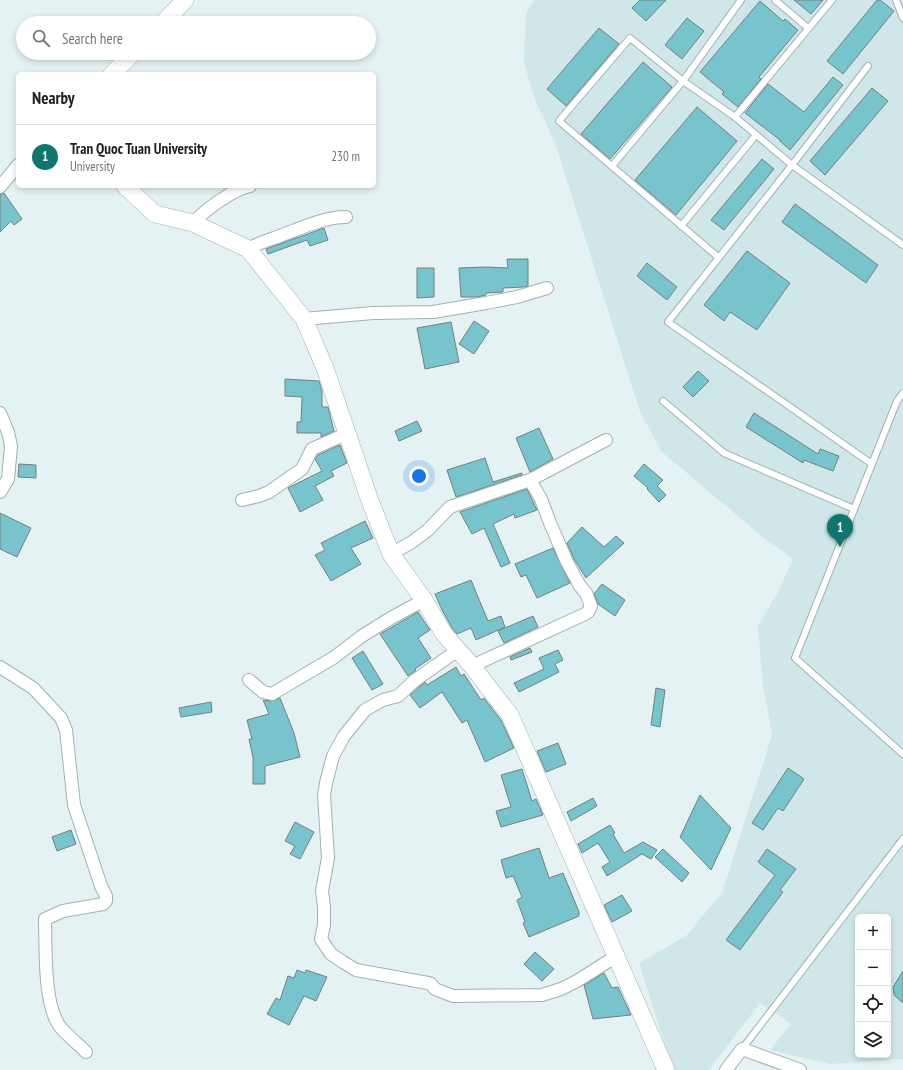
<!DOCTYPE html>
<html lang="en">
<head>
<meta charset="utf-8">
<style>
	:root { --surface:#fff; --page:#f2f2f2; --text:#202124; --muted:#757577; --line:#e0e0e0; --accent:#0f766e }
	body { margin:0; font-family:"PT Sans Narrow",sans-serif; background:var(--page); color:var(--text) }
	.controls { position:absolute; right:12px; bottom:12px; display:grid; overflow:hidden; border-radius:6px; box-shadow:0 2px 6px #0003 }
	.controls button { width:36px; height:36px; display:grid; place-items:center; padding:0; border:0; border-bottom:1px solid var(--line); background:var(--surface); color:var(--text); font:20px sans-serif }
	.you { position:absolute; left:419px; top:476px; width:14px; height:14px; margin:-10px; border:3px solid #fff; border-radius:50%; background:#1a73e8; box-shadow:0 0 0 6px #1a73e833 }
	.badge { display:grid; place-items:center; width:26px; height:26px; border-radius:50%; background:var(--accent); color:#fff; font-size:13px; font-weight:700 }
	.pin { position:absolute; translate:-50% -33px; filter:drop-shadow(0 1px 2px #0008) }
	.pin::after { content:''; position:absolute; top:21px; width:14px; height:12px; background:inherit; clip-path:polygon(0 0,100% 0,50% 100%) }
	.list { margin:0; padding:0; list-style:none }
	h2 { display:flex; justify-content:space-between; align-items:center; height:52px; margin:0; padding:0 16px; font-size:17px }
	h2 small { font-size:13px; font-weight:400; color:var(--muted) }
	.list li { display:grid; grid-template-columns:26px 1fr auto; gap:12px; align-items:center; box-sizing:border-box; height:64px; padding:0 16px; border-top:1px solid var(--line) }
	.list b { display:block; font-size:15px; white-space:nowrap }
	.list p { margin:0; font-size:13px; white-space:nowrap; color:var(--muted) }
	.list em { font-size:13px; font-style:normal; color:var(--muted) }
	.icon { flex:none; width:22px; height:22px; fill:none; stroke:currentColor; stroke-width:2; stroke-linecap:round; stroke-linejoin:round }
	.map { position:relative; flex:none; width:903px; height:1070px; overflow:hidden }
	.search { position:absolute; background:var(--surface); box-shadow:0 2px 6px #0003; left:16px; top:16px; width:360px; height:44px; display:flex; align-items:center; gap:10px; box-sizing:border-box; padding:0 14px; border-radius:22px; color:var(--muted); font-size:15px }
	.panel { position:absolute; background:var(--surface); box-shadow:0 2px 6px #0003; left:16px; top:72px; width:360px; height:116px; border-radius:6px }
	.map>svg:first-child { display:block }
	.built { fill:#d0e7e9; fill-rule:evenodd }
	.building { fill:#77c4cd; stroke:#748081 }
	.lines { fill:none; stroke-linecap:round; stroke-linejoin:round }
	.lane-casing { stroke:#a3b0b2; stroke-width:8 }
	.street-casing { stroke:#a3b0b2; stroke-width:14 }
	.secondary-casing { stroke:#a3b0b2; stroke-width:18 }
	.lane { stroke:#fff; stroke-width:6 }
	.street { stroke:#fff; stroke-width:12 }
	.secondary { stroke:#fff; stroke-width:17 }
</style>
</head>
<body>
<div class="map">
<svg width="903" height="1070" viewBox="0 0 903 1070">
	<rect width="100%" height="100%" fill="#e5f2f4"/>
	<path class="built" d="M 534,0 L 903,0 L 903,1059 L 830,1064 L 770,1050 L 791,1024 L 760,1003 L 709,1070 L 673,1070 L 639,963 L 686,936 L 722,893 L 772,735 L 763,685 L 758,626 L 778,592 L 793,559 L 759,534 L 662,452 L 640,412 L 555,143 L 535,100 L 524,63 L 526,13 ZM 858,917 L 888,917 L 888,1055 L 858,1055 Z"/>
	<g class="building">
		<polygon points="640,0 666,0 646,21 632,8"/>
		<polygon points="794,0 823,0 811,14"/>
		<polygon points="877,0 880,0 894,11 843,74 827,61"/>
		<polygon points="760,1 783,21 785,19 798,30 759,77 761,79 738,107 722,94 724,92 700,72"/>
		<polygon points="687,18 704,31 682,59 665,45"/>
		<polygon points="599,28 619,44 566,106 547,89"/>
		<polygon points="643,62 672,87 610,159 581,134"/>
		<polygon points="833,77 843,85 790,150 780,141 780,140 745,113 768,84 804,112"/>
		<polygon points="872,88 888,101 825,175 810,161"/>
		<polygon points="697,107 737,141 676,215 635,180"/>
		<polygon points="762,159 774,169 724,230 711,220"/>
		<polygon points="4,193 22,219 14,225 11,221 0,232 0,194"/>
		<polygon points="795,204 878,265 866,283 782,222"/>
		<polygon points="324,228 328,240 310,246 307,240 268,254 266,249"/>
		<polygon points="747,251 790,283 757,330 730,312 724,321 704,305"/>
		<polygon points="507,259 528,259 528,286 524,287 503,288 503,292 486,293 486,295 478,297 461,297 459,268 485,267 508,268"/>
		<polygon points="647,263 677,287 667,300 637,276"/>
		<polygon points="417,268 434,268 434,297 417,298"/>
		<polygon points="474,321 489,331 474,354 459,344"/>
		<polygon points="451,322 459,362 425,369 417,328"/>
		<polygon points="698,371 709,381 693,397 683,387"/>
		<polygon points="285,379 319,381 322,391 322,407 328,407 334,431 321,437 321,433 297,433 297,422 301,422 302,397 285,396"/>
		<polygon points="754,413 818,454 820,449 839,456 833,471 804,460 803,463 746,427"/>
		<polygon points="417,421 422,431 399,441 395,431"/>
		<polygon points="539,428 553,459 530,472 516,438"/>
		<polygon points="340,445 347,463 331,471 334,476 315,486 323,500 300,512 288,488 322,471 315,459 318,455"/>
		<polygon points="485,458 493,482 522,473 522,475 456,497 447,470"/>
		<polygon points="19,464 36,465 36,478 18,477"/>
		<polygon points="644,464 663,480 657,486 666,495 659,502 647,489 648,488 634,476"/>
		<polygon points="527,489 537,510 515,518 514,514 493,524 510,563 501,567 484,528 472,534 460,512"/>
		<polygon points="0,513 31,528 17,557 0,549"/>
		<polygon points="365,521 373,538 351,548 361,564 331,581 315,555 325,550 321,543"/>
		<polygon points="582,527 604,547 616,536 624,543 586,578 574,559 567,543"/>
		<polygon points="553,548 570,583 537,598 526,575 521,577 515,564"/>
		<polygon points="471,580 488,621 501,616 505,627 476,640 471,628 457,634 452,628 442,610 435,594"/>
		<polygon points="602,584 625,600 615,616 598,604 594,594"/>
		<polygon points="418,612 430,630 418,638 431,658 415,669 416,670 408,676 380,634"/>
		<polygon points="533,616 538,627 504,643 498,631"/>
		<polygon points="530,648 532,652 511,660 510,657"/>
		<polygon points="558,650 563,660 555,664 559,672 519,692 514,683 544,669 539,658"/>
		<polygon points="363,651 383,684 372,690 352,658"/>
		<polygon points="456,667 461,676 464,674 481,700 484,698 501,720 514,748 485,762 467,720 462,723 442,692 420,708 410,695 425,682 427,685"/>
		<polygon points="656,688 665,690 660,727 651,725"/>
		<polygon points="280,698 294,733 300,757 265,766 265,784 253,784 253,757 249,739 252,739 247,720 269,714 263,700 271,701"/>
		<polygon points="211,702 212,712 181,717 179,708"/>
		<polygon points="558,743 566,764 546,772 537,751"/>
		<polygon points="788,768 804,779 783,811 778,808 763,830 752,823"/>
		<polygon points="522,769 532,801 536,799 543,815 501,827 496,811 511,807 501,775"/>
		<polygon points="700,795 731,828 711,870 680,837"/>
		<polygon points="593,798 597,806 571,821 567,812"/>
		<polygon points="295,822 314,832 300,859 290,854 295,846 285,841"/>
		<polygon points="610,825 615,833 613,834 624,853 643,842 657,850 651,859 642,854 607,876 602,867 610,862 598,843 582,853 578,844"/>
		<polygon points="71,830 76,844 57,851 52,837"/>
		<polygon points="539,848 549,878 563,873 579,912 579,916 529,937 523,923 525,922 517,900 522,897 513,876 506,878 501,860"/>
		<polygon points="663,849 689,873 682,882 655,857"/>
		<polygon points="767,849 796,869 780,890 783,892 740,950 726,940 775,875 758,862"/>
		<polygon points="622,895 632,911 612,922 604,905"/>
		<polygon points="535,952 554,969 542,981 524,964"/>
		<polygon points="297,970 305,973 306,970 327,977 316,1001 304,996 289,1025 267,1014 276,998 280,1000 288,976 294,978"/>
		<polygon points="903,971 903,1003 894,995 893,987"/>
		<polygon points="604,973 612,988 618,987 631,1015 593,1019 584,985"/>
	</g>
	<g class="lines">
		<g class="lane-casing">
			<g id="lane">
				<polyline points="775,0 808,28"/>
				<polyline points="896,0 903,18"/>
				<polyline points="868,66 792,165 668,322 872,464"/>
				<polyline points="735,117 832,0"/>
				<polyline points="612,166 683,81 741,0"/>
				<polyline points="681,226 756,135"/>
				<polyline points="718,257 559,121 630,38 683,81 735,117 792,165 903,245"/>
				<polyline points="903,393 897,401 795,658 903,754"/>
				<polyline points="663,401 724,453 854,509"/>
				<polyline points="742,1049 903,839"/>
			</g>
		</g>
		<g class="street-casing">
			<g id="street">
				<polyline points="0,187 18,165"/>
				<path d="M 193,223 C 205,210 233,189 250,186"/>
				<path d="M 248,249 C 258,243 269,240 280,236 C 301,228 324,217 346,217"/>
				<polyline points="304,319 373,313 433,312 486,303 517,297 547,288"/>
				<polyline points="0,413 8,432 11,446 8,479 0,492"/>
				<polyline points="242,500 259,496 269,492 302,469 312,449 339,437 347,436"/>
				<polyline points="391,554 412,542 428,530 450,507 530,480 606,440"/>
				<polyline points="458,650 414,681 398,696 383,700 365,710 344,736 333,756 326,783 324,795 328,858 322,891 324,907 324,925 321,939 331,954 343,962 356,970 428,983 431,984 435,989 453,996 542,995 561,989 577,981 615,957"/>
				<polyline points="472,666 585,614 588,612 591,606 586,593 580,586 567,562 550,523 541,499 530,480"/>
				<path d="M 0,667 L 33,688 L 61,718 L 66,730 L 74,805 L 101,886 L 106,896 L 106,901 L 103,904 L 63,911 L 45,919 C 46,947 43,1006 61,1028 C 68,1036 78,1044 86,1052"/>
				<polyline points="249,680 263,692 272,694 333,658 362,636 391,618 424,600"/>
				<polyline points="726,1070 742,1049 800,1070"/>
			</g>
		</g>
		<g class="secondary-casing">
			<g id="secondary">
				<polyline points="163,23 185,0"/>
				<polyline points="112,74 133,53"/>
				<polyline points="125,186 155,214 193,223 248,249 304,319 325,368 369,498 391,554 424,600 444,634 472,666 510,715 666,1070"/>
			</g>
		</g>
		<use href="#lane" class="lane"/>
		<use href="#street" class="street"/>
		<use href="#secondary" class="secondary"/>
	</g>
</svg>
<div class="controls">
<button>+</button>
<button>−</button>
<button><svg class="icon" aria-label="locate" viewBox="0 0 24 24"><circle cx="12" cy="12" r="6"/><path d="M12 2v4M12 18v4M2 12h4M18 12h4"/></svg></button>
<button><svg class="icon" aria-label="layers" viewBox="0 0 24 24"><path d="M12 4l9 5-9 5-9-5zM3 14l9 5 9-5"/></svg></button>
</div>
<div class="you"></div>
<div class="pin badge" style="left:840px;top:547px">1</div>
<div class="search"><svg class="icon" aria-label="search" viewBox="0 0 24 24"><circle cx="10" cy="10" r="6"/><path d="M15 15l6 6"/></svg>Search here</div>
<section class="panel">
<h2>Nearby<small></small></h2>
<ul class="list">
<li><span class="badge">1</span><div><b>Tran Quoc Tuan University</b><p>University</p></div><em>230 m</em></li>
</ul>
</section>
</div>
</body>
</html>
